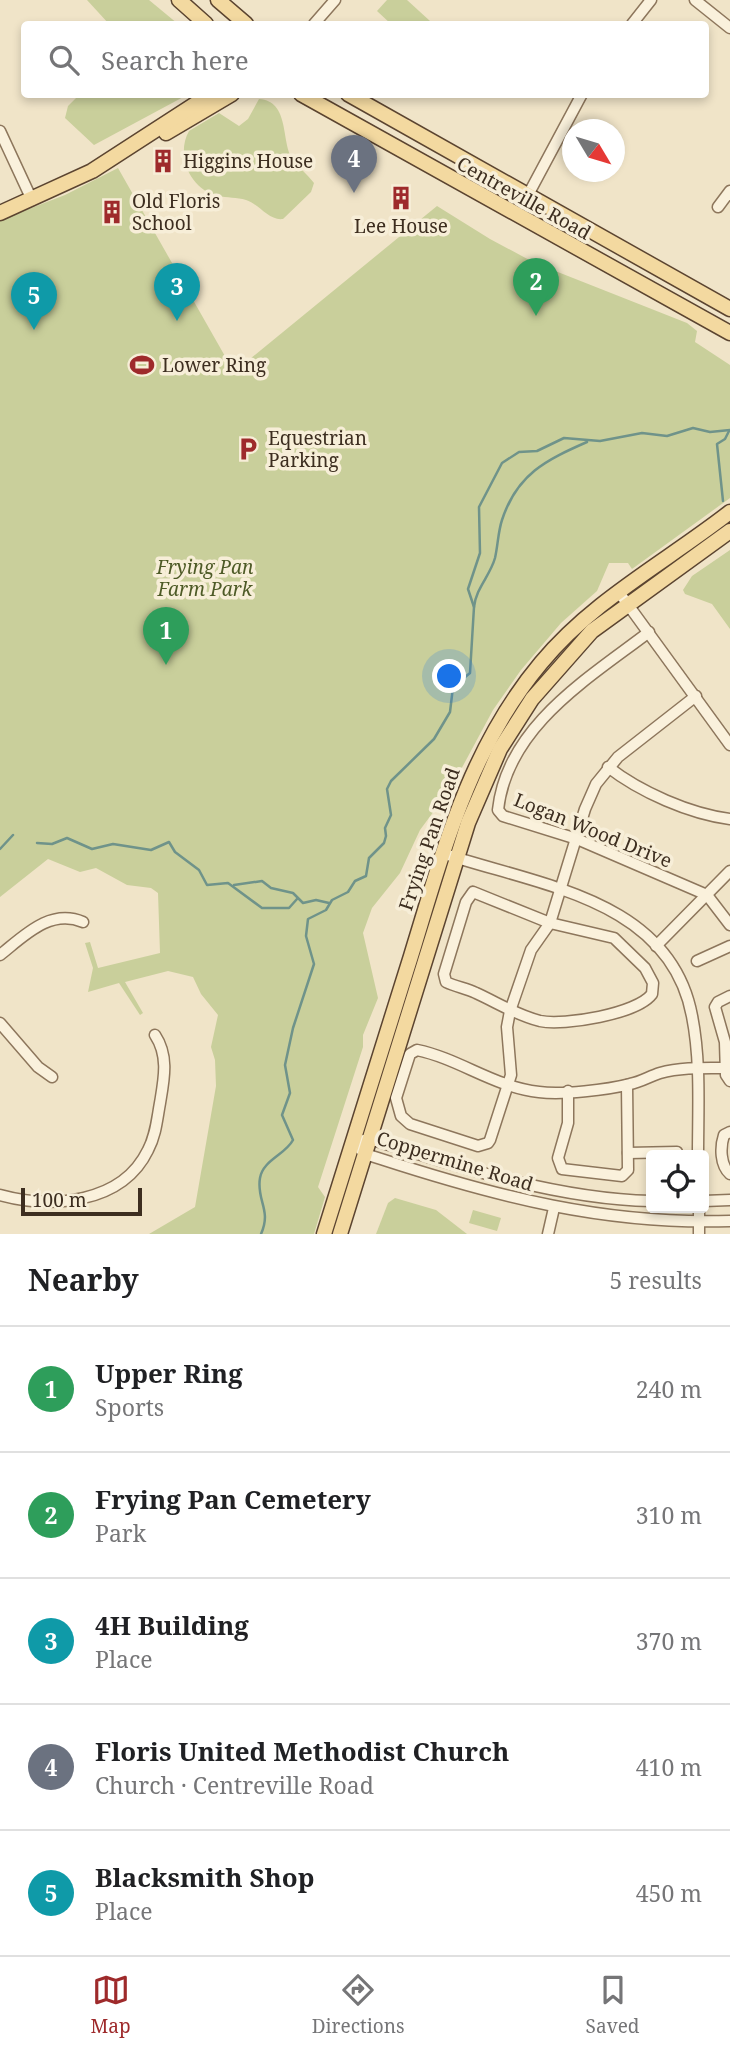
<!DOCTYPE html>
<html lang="en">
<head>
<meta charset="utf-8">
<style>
	:root { --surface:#fff; --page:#f6f6f6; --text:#202124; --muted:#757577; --line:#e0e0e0; --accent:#9e2a2b }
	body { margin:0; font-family:"Noto Serif",serif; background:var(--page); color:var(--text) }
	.controls { position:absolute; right:21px; bottom:21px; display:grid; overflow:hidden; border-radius:7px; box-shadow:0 4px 10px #0003 }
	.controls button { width:63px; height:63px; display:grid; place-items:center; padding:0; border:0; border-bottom:2px solid var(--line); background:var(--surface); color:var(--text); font:35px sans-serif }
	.compass { position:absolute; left:562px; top:119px; width:63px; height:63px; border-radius:50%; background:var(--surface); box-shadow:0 4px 10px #0003; rotate:128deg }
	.scale { position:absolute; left:21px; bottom:18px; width:121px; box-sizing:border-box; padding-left:7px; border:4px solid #3d2e20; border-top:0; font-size:19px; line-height:24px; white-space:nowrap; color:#3d2e20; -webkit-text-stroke:5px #f7eed8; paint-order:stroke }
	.you { position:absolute; left:450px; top:677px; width:24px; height:24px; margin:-18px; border:5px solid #fff; border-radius:50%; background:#1a73e8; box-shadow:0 0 0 10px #1a73e833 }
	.badge { display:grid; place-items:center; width:46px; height:46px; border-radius:50%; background:var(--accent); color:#fff; font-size:23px; font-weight:700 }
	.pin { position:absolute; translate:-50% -58px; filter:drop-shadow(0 2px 4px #0008) }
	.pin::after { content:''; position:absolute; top:37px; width:24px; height:21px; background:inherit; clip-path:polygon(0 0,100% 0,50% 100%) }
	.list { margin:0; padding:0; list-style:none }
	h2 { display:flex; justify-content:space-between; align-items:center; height:91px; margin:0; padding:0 28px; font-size:30px }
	h2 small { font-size:23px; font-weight:400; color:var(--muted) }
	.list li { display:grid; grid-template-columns:46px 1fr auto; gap:21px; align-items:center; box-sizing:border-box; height:126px; padding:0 28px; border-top:2px solid var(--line) }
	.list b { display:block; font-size:26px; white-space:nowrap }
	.list p { margin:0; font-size:23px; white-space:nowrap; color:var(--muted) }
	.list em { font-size:23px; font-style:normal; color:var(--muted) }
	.icon { flex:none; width:38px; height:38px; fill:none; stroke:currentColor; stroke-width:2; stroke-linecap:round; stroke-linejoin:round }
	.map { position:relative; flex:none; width:730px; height:1234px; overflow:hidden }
	.search { position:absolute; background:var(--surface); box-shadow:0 4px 10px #0003; left:21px; right:21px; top:21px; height:77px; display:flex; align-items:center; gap:18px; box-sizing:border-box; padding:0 24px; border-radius:7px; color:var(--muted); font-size:26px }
	.sheet { height:721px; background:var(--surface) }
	nav { display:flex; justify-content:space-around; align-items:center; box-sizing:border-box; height:98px; border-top:2px solid var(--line); background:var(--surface); font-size:19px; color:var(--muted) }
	nav a { display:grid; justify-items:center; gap:4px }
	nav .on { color:var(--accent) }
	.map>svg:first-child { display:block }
	.green { fill:#c9cf9b }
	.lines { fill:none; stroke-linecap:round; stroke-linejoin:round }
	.stream { stroke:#6f938a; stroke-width:2.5 }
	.minor-casing { stroke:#8d765c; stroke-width:13 }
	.major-casing { stroke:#5b4430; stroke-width:17 }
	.minor { stroke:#faf1dc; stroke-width:10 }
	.major { stroke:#f3d9a0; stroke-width:14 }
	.labels { text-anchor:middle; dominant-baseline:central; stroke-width:7; stroke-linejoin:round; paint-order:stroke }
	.poi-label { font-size:19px; fill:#3d2e20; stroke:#f7eed8; text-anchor:start }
	.street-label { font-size:19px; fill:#3d2e20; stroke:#f7eed8 }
	.park-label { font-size:19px; font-style:italic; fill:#4d5a26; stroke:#f7eed8 }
</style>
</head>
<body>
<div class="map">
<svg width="730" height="1234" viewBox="0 0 730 1234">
	<rect width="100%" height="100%" fill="#f0e4c8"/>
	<g class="green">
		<polygon points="87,0 149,0 178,24 109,24"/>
		<polygon points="387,0 407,0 430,21 428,24 391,24 377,11"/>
		<polygon points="79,95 79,94 187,95 94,145 65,118 68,106"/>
		<path d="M 259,99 C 290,101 281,142 292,158 C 298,167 307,174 314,183 L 311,192 L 283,219 C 269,221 259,204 246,200 C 237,197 227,198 218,196 C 191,190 175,156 189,131 L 219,113 L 239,126 L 248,119 Z"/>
		<polygon points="118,168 234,372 437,206 490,239 535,263 687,323 697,331 695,342 730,365 730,498 632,569 628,563 609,563 597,591 561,623 521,670 493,710 451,788 420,830 400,873 372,908 363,933 378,998 363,1035 363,1047 318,1187 325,1197 314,1234 149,1234 195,1207 216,1086 215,1060 211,1047 218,1015 201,994 193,977 168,971 125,982 143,1013 140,1015 119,983 88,992 93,968 85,943 90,942 98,968 160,953 158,893 151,888 127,885 96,868 80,872 48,859 0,897 0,220 65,195"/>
		<polygon points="730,550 730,629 712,604 685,594 683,590 692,576"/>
		<polygon points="395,1198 436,1210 467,1234 376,1234 388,1203"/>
		<polygon points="473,1210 501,1218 497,1231 469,1223"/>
	</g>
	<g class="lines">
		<g class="stream">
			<polyline points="723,501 717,444 725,439 729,431"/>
			<path d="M 474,607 C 476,588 490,576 495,558 C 498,545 498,532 502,520 C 517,474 546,460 587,442"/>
			<polyline points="37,843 52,844 67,838 92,849 113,844 151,850 169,842 175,852 199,870 207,885 228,883 262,908 289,908 297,899"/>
			<polyline points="0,849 13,835"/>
			<polyline points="234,885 262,881 271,888 293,893 303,903 316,900 329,903"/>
			<path d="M 261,1234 C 272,1210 256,1200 260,1178 C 263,1160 285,1155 293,1140 L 282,1115 L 290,1093 L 285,1065 L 293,1028 L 314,964 L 306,936 L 308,919 L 326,910 L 332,900 L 348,892 L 355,881 L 366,876 L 369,858 L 384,843 L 386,836 L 385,828 L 391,815 L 387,789 L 391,781 L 434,739 L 450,712 L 453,687 L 470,673 L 474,607 L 468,589 L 480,553 L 479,507 L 502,463 L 519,452 L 537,451 L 564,438 L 600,441 L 642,433 L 667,436 L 693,428 L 710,432 L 730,430"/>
		</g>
		<g class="minor-casing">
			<g id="minor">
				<polyline points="695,0 730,28"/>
				<polyline points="314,24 335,0"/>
				<polyline points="632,24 651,0"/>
				<polyline points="0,131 32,200"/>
				<polyline points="528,195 582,94"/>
				<polyline points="718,207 730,191"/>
				<polyline points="618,591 730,745"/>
				<path d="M 649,632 C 589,678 507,726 498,810 L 503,816 L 577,839 L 707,895 L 730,925"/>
				<path d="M 696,696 L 618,757 L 596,784 L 585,809 L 550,923 L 531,950 L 510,1011 L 507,1027 L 511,1075 L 490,1140 L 488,1143 L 478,1146 L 410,1124 L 401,1116 L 396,1098 L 410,1054 L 417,1050 C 460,1059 494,1087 539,1092 C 562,1095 607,1090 630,1084 C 641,1082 650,1076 660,1073 C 681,1067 704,1068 725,1068"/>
				<path d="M 608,767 C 640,792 690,814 730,819"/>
				<path d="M 442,853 C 536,885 670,898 692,1016 C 701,1061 698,1110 698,1155"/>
				<path d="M 473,892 L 550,923 L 614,938 L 645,968 L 653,983 L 652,994 C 637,1014 564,1026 540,1021 C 516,1015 498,1003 476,993 C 466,988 456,987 446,982 L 444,974 L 466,902 Z"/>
				<polyline points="656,946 730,871"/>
				<path d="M 0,955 C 24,936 50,908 83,922"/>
				<polyline points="697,961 730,946"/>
				<polyline points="730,996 718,1002 715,1007 725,1042 726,1075 730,1081"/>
				<polyline points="0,1023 38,1067 52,1077"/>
				<polyline points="568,1091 568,1123 558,1158 562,1169 622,1176 628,1170 627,1085"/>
				<path d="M 730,1132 L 724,1135 C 720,1147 720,1165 730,1174"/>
				<path d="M 353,1142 L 365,1154 L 381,1159 C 498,1197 606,1225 730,1221"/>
				<path d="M 353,1142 L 370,1139 C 459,1167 557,1199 651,1201"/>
				<polyline points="628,1153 677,1152"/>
				<path d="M 0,1195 C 51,1209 122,1204 148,1150 C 156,1135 157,1119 160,1103 C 164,1079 169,1056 155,1035"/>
				<polyline points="704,1201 730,1200"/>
				<polyline points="699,1208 699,1234"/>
				<polyline points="548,1234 554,1208"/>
			</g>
		</g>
		<g class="major-casing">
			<g id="major">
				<polyline points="179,0 206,24"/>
				<polyline points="218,0 246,24"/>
				<polyline points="301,94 730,333"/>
				<polyline points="348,94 730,309"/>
				<polyline points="166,133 232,94"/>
				<polyline points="0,213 92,171 211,94"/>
				<path d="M 324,1234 C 353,1141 382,1049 411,956 C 443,852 469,749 541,663 C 593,600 666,562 730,512"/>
				<polyline points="340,1234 468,823 500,749 532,699 592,631 730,531"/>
			</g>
		</g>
		<use href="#minor" class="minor"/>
		<use href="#major" class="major"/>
	</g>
	<defs>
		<g id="building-bare" transform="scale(1.89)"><path d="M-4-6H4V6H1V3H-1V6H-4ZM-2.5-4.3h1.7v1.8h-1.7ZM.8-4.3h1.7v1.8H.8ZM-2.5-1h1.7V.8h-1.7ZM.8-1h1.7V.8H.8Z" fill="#9e2a2b" stroke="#f7eed8" stroke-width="2.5" paint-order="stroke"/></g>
		<g id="stadium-bare" transform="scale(1.89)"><path d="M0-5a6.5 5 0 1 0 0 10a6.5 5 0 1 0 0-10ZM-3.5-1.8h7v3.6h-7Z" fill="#9e2a2b" stroke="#f7eed8" stroke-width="2.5" paint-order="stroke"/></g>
		<g id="parking-bare" transform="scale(1.89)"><path d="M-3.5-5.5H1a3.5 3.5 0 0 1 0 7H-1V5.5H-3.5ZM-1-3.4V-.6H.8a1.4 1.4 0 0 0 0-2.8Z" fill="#9e2a2b" stroke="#f7eed8" stroke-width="2.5" paint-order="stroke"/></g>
	</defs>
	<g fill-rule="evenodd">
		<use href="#building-bare" x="163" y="161"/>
		<use href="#building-bare" x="401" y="198"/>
		<use href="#building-bare" x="112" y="212"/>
		<use href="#stadium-bare" x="142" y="365"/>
		<use href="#parking-bare" x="248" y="449"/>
	</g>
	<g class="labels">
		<g class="poi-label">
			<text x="183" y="161">Higgins House</text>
			<text x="132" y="201">Old Floris<tspan x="132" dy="22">School</tspan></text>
			<text x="401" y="226" text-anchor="middle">Lee House</text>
			<text x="162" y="365">Lower Ring</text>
			<text x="268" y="438">Equestrian<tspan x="268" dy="22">Parking</tspan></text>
		</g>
		<g class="street-label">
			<text transform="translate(524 198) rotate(29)">Centreville Road</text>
			<text transform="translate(593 830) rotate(22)">Logan Wood Drive</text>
			<text transform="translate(429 839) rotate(-71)">Frying Pan Road</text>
			<text transform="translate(455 1161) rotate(17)">Coppermine Road</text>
		</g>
		<g class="park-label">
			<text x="205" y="567">Frying Pan<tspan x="205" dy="22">Farm Park</tspan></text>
		</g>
	</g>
</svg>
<div class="controls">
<button><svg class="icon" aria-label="locate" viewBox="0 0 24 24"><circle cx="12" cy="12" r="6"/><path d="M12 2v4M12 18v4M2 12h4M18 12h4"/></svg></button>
</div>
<svg class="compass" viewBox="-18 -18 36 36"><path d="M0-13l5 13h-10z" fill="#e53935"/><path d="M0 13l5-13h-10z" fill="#757577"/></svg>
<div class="scale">100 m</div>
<div class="you"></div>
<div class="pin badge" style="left:166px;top:665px;background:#2e9e5b">1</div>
<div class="pin badge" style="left:536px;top:316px;background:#2e9e5b">2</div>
<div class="pin badge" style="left:177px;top:321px;background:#0f9aa8">3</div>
<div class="pin badge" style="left:354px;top:193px;background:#6b7280">4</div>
<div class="pin badge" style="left:34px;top:330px;background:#0f9aa8">5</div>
<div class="search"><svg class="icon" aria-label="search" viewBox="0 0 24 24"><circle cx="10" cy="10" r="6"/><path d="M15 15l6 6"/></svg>Search here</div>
</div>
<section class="sheet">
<h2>Nearby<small>5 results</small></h2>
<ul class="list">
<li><span class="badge" style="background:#2e9e5b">1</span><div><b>Upper Ring</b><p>Sports</p></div><em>240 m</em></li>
<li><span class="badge" style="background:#2e9e5b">2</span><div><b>Frying Pan Cemetery</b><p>Park</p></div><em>310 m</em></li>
<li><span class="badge" style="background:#0f9aa8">3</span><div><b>4H Building</b><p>Place</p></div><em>370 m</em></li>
<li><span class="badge" style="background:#6b7280">4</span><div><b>Floris United Methodist Church</b><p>Church · Centreville Road</p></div><em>410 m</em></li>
<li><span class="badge" style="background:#0f9aa8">5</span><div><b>Blacksmith Shop</b><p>Place</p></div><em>450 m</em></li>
</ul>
</section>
<nav>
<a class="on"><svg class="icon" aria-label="map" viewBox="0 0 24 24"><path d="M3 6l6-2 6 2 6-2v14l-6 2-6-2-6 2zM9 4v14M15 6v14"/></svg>Map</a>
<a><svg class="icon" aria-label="directions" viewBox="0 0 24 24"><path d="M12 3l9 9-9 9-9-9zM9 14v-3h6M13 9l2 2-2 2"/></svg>Directions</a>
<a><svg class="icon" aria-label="saved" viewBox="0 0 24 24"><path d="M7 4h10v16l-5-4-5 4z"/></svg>Saved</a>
</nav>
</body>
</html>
